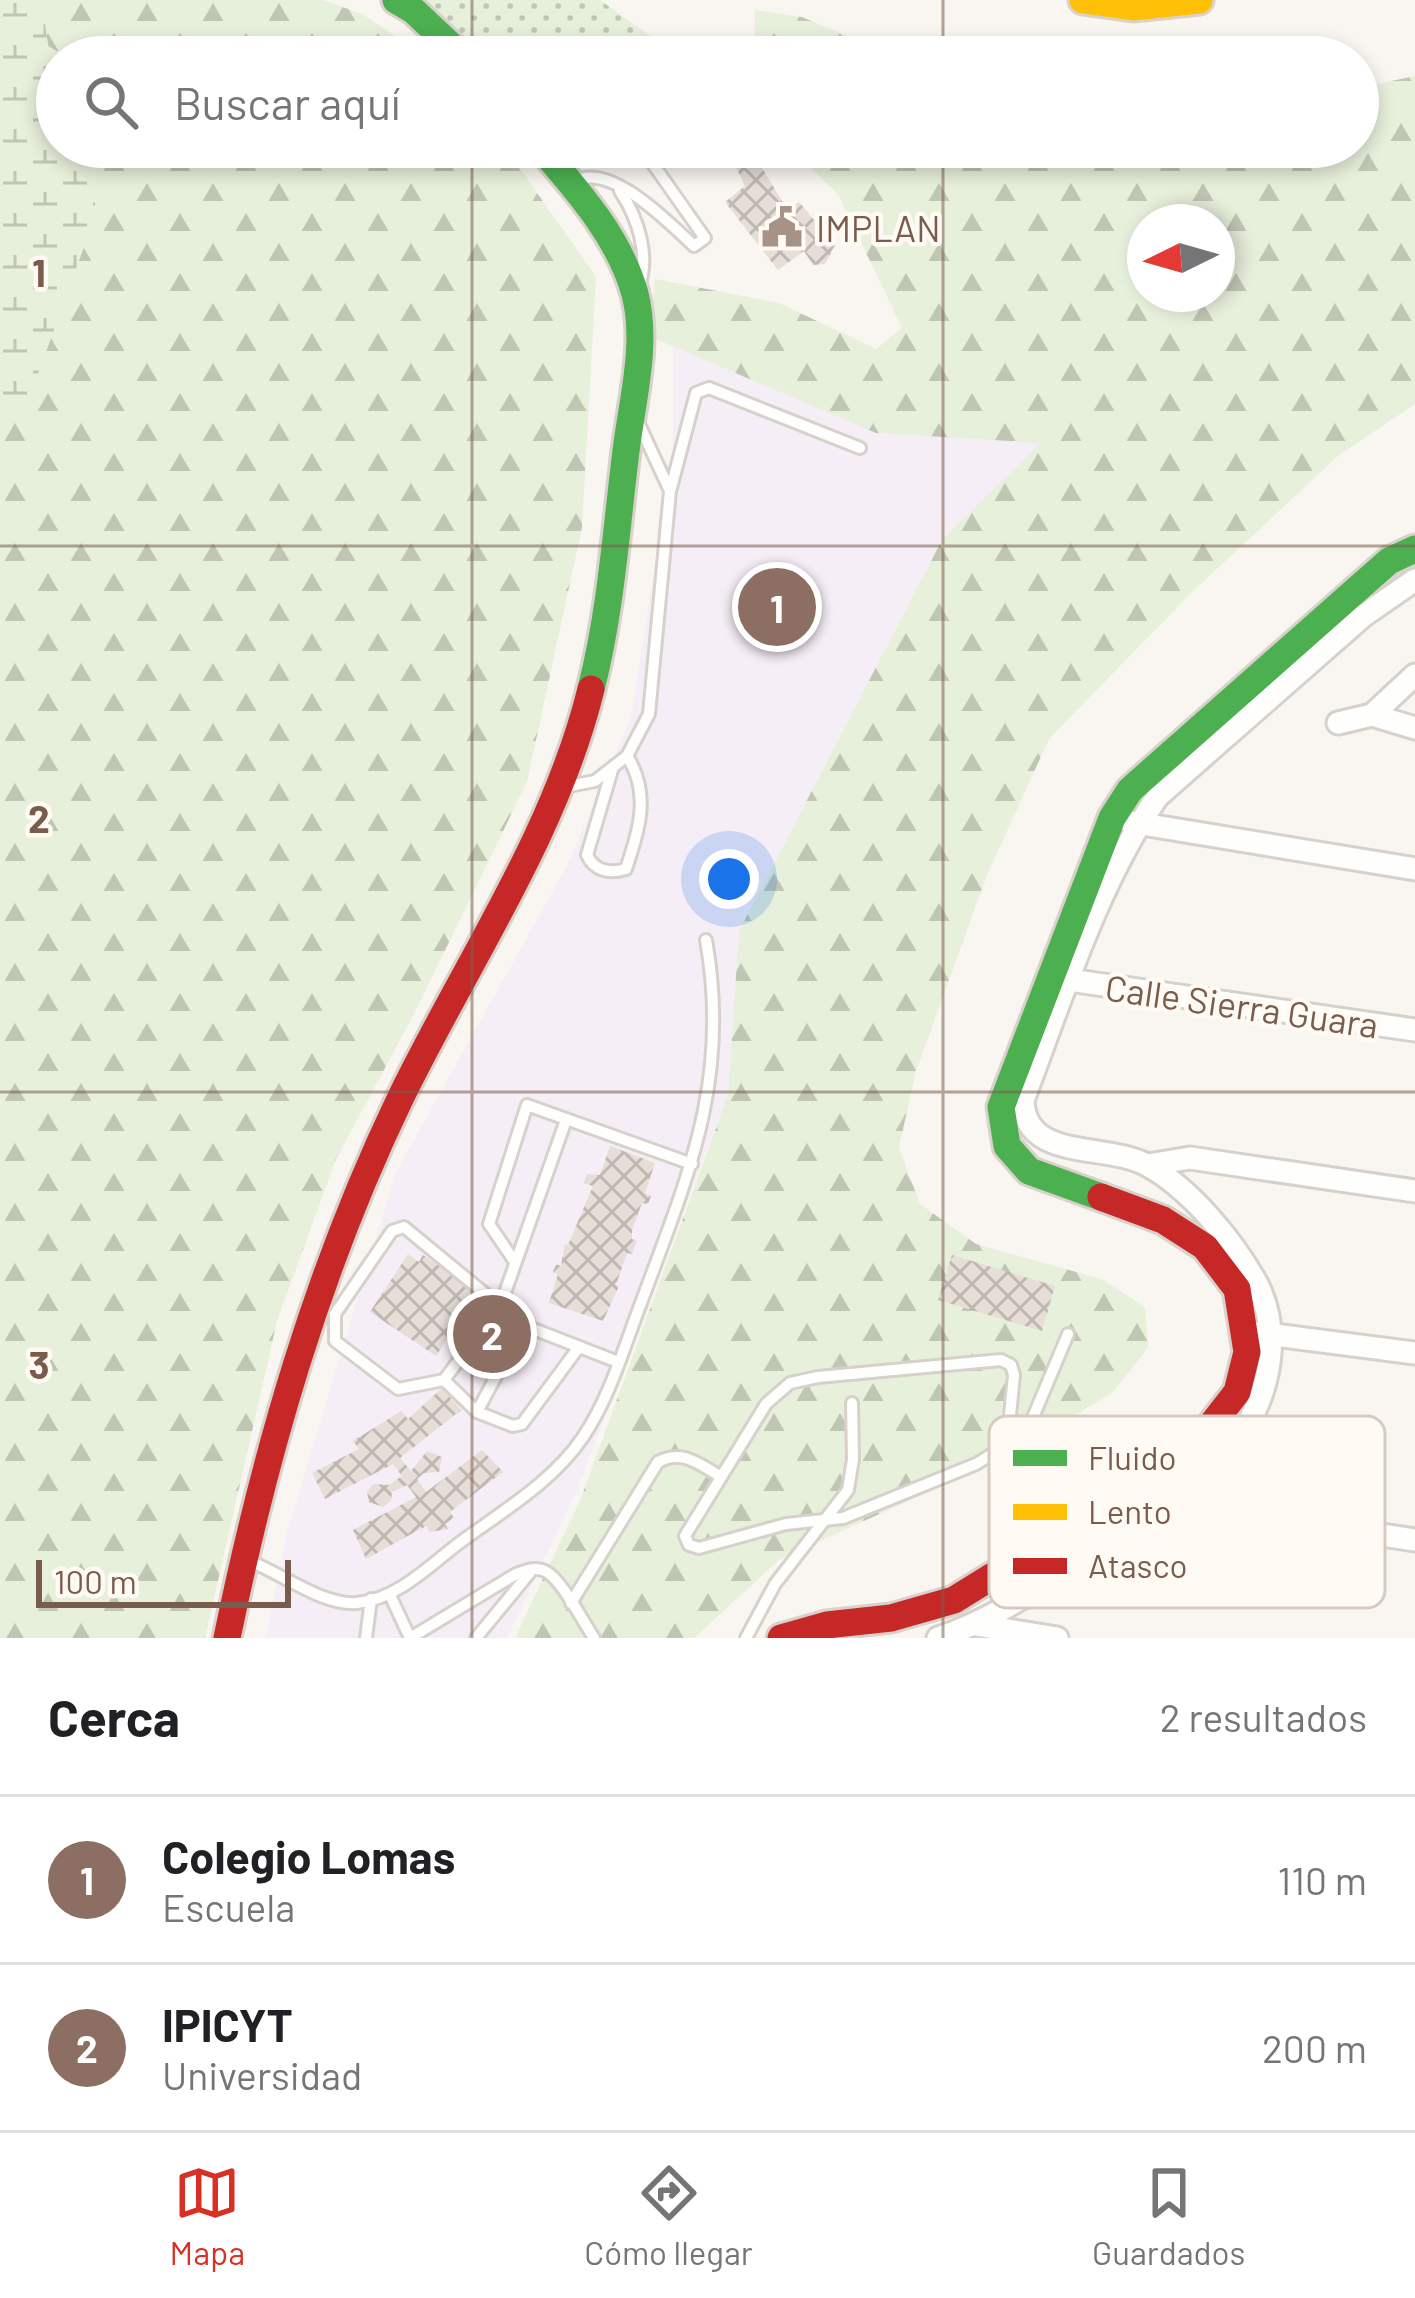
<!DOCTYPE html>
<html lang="es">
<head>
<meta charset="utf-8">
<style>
	:root { --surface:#fff; --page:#f6f6f6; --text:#202124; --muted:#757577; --line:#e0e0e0; --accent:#d93025 }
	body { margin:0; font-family:Barlow,sans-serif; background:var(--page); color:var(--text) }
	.compass { position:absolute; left:1127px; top:204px; width:108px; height:108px; border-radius:50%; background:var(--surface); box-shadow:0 6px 18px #0003; rotate:265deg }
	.scale { position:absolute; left:36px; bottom:30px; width:255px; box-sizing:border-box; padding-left:12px; border:6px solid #7a5c4d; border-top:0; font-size:33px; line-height:42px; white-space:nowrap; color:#7a5c4d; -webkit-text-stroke:9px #fffaf3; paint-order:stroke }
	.you { position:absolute; left:729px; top:879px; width:42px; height:42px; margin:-30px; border:9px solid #fff; border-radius:50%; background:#1a73e8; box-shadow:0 0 0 18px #1a73e833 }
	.badge { display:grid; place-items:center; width:78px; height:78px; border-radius:50%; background:var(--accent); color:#fff; font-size:39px; font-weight:700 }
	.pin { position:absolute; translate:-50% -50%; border:6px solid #fff; box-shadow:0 3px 12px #0006 }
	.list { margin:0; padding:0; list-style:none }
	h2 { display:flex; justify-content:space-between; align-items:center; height:156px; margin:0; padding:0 48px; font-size:51px }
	h2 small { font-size:39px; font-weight:400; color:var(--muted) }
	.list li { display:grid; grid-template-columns:78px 1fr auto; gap:36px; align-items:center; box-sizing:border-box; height:168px; padding:0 48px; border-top:3px solid var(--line) }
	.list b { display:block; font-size:45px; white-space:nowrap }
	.list p { margin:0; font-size:39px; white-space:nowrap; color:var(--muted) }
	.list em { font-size:39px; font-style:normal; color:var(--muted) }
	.icon { flex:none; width:66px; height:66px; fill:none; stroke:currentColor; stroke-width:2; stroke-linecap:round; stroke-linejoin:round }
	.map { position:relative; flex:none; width:1415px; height:1638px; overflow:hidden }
	.search { position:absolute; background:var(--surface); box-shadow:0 6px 18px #0003; left:36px; right:36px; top:36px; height:132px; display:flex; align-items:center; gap:30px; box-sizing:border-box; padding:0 42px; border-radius:66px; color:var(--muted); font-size:45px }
	.sheet { height:492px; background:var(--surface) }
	nav { display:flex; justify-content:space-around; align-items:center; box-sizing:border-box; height:168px; border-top:3px solid var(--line); background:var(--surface); font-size:33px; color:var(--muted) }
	nav a { display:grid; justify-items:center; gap:6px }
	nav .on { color:var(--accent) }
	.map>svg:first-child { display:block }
	.education { fill:#f6eef6 }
	.grass { fill:url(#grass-dots) }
	.forest { fill:url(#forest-firs); fill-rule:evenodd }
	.wetland { fill:url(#wetland-marsh) }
	.building { fill:url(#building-cross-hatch) }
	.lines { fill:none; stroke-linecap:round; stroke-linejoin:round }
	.lane-casing { stroke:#d7d1cb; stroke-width:16 }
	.street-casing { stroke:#d7d1cb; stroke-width:27 }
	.fast-casing { stroke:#d9d2cb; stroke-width:33 }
	.slow-casing { stroke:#d9d2cb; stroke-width:33 }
	.jam-casing { stroke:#d9d2cb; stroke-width:33 }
	.lane { stroke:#fefefd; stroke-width:10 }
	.street { stroke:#fefefd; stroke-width:21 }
	.fast { stroke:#4caf50; stroke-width:27 }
	.slow { stroke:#ffc107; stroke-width:27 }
	.jam { stroke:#c62828; stroke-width:27 }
	.grid { fill:none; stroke:#7a5c4d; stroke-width:3; stroke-opacity:0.55 }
	.labels { text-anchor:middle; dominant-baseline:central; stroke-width:9; stroke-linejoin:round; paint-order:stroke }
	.poi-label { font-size:36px; fill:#7a5c4d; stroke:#fffaf3; text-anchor:start }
	.street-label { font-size:36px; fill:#7a5c4d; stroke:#fffaf3 }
	.key { fill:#fffaf3; stroke:#d7cbc1; stroke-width:3 }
	.key-label { font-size:33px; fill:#7a5c4d }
	.grid-label { font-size:39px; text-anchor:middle; font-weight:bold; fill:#7a5c4d; stroke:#fffaf3; stroke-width:9; stroke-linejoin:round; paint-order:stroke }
</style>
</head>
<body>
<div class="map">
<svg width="1415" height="1638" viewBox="0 0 1415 1638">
	<defs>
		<pattern id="grass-dots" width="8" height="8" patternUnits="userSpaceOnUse" patternTransform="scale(3)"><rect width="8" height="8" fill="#e7f0db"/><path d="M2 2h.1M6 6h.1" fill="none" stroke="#c0c6b4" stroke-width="1.8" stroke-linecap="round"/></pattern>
		<pattern id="forest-firs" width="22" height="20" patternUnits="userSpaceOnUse" patternTransform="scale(3)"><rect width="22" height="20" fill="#e7f0db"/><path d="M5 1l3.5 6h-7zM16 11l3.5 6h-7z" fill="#c0c6b4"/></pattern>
		<pattern id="wetland-marsh" width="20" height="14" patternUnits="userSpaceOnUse" patternTransform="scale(3)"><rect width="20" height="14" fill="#e7f0db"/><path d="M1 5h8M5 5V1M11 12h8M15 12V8" fill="none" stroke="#c0c6b4"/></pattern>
		<pattern id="building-cross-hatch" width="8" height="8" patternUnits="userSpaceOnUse" patternTransform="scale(3)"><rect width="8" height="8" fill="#e6ded7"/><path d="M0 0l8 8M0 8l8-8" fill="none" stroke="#bfb7b1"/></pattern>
	</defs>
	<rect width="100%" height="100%" fill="#f9f5f0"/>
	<polygon class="education" points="673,345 876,433 1042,442 943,538 739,930 728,1095 575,1495 507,1638 266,1638 287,1532 396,1172 568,864 631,718 673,448"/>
	<polygon class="grass" points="413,0 600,0 673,52 666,57 495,57"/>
	<g class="forest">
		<polygon points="42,0 323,0 362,14 427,57 66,57 48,46"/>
		<polygon points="755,10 802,17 896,57 754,57"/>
		<path d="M 1415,76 L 1415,404 L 1339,455 L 1192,592 L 1049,739 L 987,875 L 915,1074 L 899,1148 L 920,1204 L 976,1244 L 1101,1279 L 1145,1307 L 1148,1348 L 1112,1393 L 999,1460 L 780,1559 L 694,1638 L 515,1638 L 581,1498 L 728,1095 L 739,931 L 943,538 L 1041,443 L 876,433 L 649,336 L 655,279 L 779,303 L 876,349 L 902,328 L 838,194 L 789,147 L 1358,147 L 1358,88 ZM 1145,222 L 1217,222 L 1217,294 L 1145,294 Z"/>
		<polygon points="96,147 505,147 596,277 582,527 527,782 413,1016 336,1159 277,1321 205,1638 0,1638 0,411 31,393 95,216"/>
	</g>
	<polygon class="wetland" points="0,0 42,0 48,46 66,57 57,57 57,147 96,147 95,216 31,393 0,411"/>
	<g class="building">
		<polygon points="754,155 787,209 799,202 835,245 825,264 813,265 804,251 778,270 725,202 745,186 736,167"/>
		<polygon points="610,1146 655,1163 645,1193 651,1196 648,1204 642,1203 632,1230 632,1239 637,1241 632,1254 627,1253 616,1285 619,1286 603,1321 549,1303 558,1274 553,1272 556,1264 561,1266 565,1244 568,1245 593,1186 584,1183 587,1174 600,1175"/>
		<polygon points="408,1254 419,1262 423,1255 478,1292 436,1356 370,1312"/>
		<polygon points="952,1255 1055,1286 1042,1331 938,1300"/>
		<polygon points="442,1388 461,1410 400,1458 411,1471 427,1451 442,1457 439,1472 424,1473 417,1479 426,1492 482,1450 503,1472 450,1512 454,1518 445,1524 448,1529 430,1532 426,1526 366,1559 353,1530 416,1497 407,1485 392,1492 391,1501 383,1507 369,1502 367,1492 373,1484 389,1485 402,1476 393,1464 325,1499 312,1473 359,1449 353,1441 401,1411 408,1419"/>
	</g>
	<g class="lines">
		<g class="lane-casing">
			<g id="lane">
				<path d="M 574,182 C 609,160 669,223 694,246 L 705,238 L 641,147"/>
				<path d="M 620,191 C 638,218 650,255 639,286"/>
				<polyline points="671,488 696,393 709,388 860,448"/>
				<path d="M 612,770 L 587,855 C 594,871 610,874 626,869 C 639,829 651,794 627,756"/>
				<polyline points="564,787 595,781 627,756 649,714 670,491 638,422"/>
				<polyline points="566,1120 501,1304 444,1380 398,1389 335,1341 335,1314 392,1231 404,1227 523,1325 618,1362"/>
				<polyline points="515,1262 489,1224 527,1105 692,1164"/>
				<polyline points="444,1380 477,1412 523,1325"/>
				<polyline points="477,1412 513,1426 522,1424 579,1347"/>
				<polyline points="1007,1445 1014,1375 1011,1365 1001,1360 818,1377 790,1383 766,1404 685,1536 689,1545 699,1548 786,1524 843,1518 976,1464 1007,1445 1031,1422 1068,1334"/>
				<path d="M 247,1560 C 280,1572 322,1606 357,1603 C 397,1599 428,1567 458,1544 C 501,1512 553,1482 583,1437 C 610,1397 624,1347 641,1303 C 688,1176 731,1079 706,940"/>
				<polyline points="390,1595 410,1638"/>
				<path d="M 571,1603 L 658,1462 C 682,1449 699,1464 720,1476"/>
				<polyline points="366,1638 371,1599"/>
				<path d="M 410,1638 L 516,1574 C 525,1571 535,1566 545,1571 C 561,1578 583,1622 594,1638"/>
				<polyline points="476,1638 531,1571"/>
				<polyline points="746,1638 775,1584 848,1490 853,1459 852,1403"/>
			</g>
		</g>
		<g class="street-casing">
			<g id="street">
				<polyline points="1372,715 1415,728"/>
				<polyline points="1338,723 1372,715 1415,675"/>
				<polyline points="1130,822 1415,869"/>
				<polyline points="1069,980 1415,1030"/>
				<polyline points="1148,1165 1190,1158 1415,1191"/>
				<polyline points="1259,1333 1415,1353"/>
				<polyline points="1172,1503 1415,1540"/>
				<polyline points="976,1625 1057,1638"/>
				<path d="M 938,1638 C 990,1621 1036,1589 1082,1560 C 1160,1511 1255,1463 1269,1363 C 1273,1335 1270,1310 1257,1284 C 1234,1242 1190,1188 1147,1165 C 1104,1142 1025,1162 1023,1100 C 1060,1003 1098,881 1158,796 L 1363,616 L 1415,580"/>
			</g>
		</g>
		<g class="fast-casing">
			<g id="fast">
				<polyline points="396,0 413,10 463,57"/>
				<path d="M 540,147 C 577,190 620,238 635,294 C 648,344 632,401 626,451 C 616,531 611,611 591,689"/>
				<polyline points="1101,1197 1029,1171 1007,1146 1001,1107 1112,818 1130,790 1389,561 1415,549"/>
			</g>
		</g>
		<g class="slow-casing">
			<polyline id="slow" points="1083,0 1133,7 1199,0"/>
		</g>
		<g class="jam-casing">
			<g id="jam">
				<path d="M 227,1638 C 265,1453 317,1272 399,1101 C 464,966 555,836 591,689"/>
				<polyline points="781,1638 827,1625 891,1618 954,1600 1188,1455 1237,1392 1247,1352 1237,1289 1205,1247 1163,1220 1101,1197"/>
			</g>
		</g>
		<use href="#lane" class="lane"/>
		<use href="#street" class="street"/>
		<use href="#fast" class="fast"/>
		<use href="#slow" class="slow"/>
		<use href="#jam" class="jam"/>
	</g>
	<path class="grid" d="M 472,0 L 472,57M 943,0 L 943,57M 472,147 L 472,1638M 943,147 L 943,1638M 0,546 L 1415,546M 0,1092 L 1415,1092"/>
	<defs>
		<g id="civic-bare" transform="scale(3.24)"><path d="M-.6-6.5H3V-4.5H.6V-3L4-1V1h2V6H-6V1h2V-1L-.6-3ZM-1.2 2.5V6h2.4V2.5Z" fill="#a69286" stroke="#fffaf3" stroke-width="2.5" paint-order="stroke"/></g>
	</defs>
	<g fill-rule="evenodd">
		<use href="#civic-bare" x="782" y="227"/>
	</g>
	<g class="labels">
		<g class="poi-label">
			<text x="816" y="227">IMPLAN</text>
		</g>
		<g class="street-label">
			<text transform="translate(1242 1005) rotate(8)">Calle Sierra Guara</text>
		</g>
	</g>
	<rect x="989" y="1416" width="396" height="192" rx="18" class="key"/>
	<rect x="1013" y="1450" width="54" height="16" fill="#4caf50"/>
	<rect x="1013" y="1504" width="54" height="16" fill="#ffc107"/>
	<rect x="1013" y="1558" width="54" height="16" fill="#c62828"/>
	<g class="key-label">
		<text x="1088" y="1470">Fluido</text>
		<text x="1088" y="1524">Lento</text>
		<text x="1088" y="1578">Atasco</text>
	</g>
	<g class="grid-label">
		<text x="39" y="287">1</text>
		<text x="39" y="833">2</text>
		<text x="39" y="1379">3</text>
	</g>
</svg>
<svg class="compass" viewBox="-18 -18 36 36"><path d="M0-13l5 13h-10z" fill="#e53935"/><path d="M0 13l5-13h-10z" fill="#757577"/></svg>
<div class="scale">100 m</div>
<div class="you"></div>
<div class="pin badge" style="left:777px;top:607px;background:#8d6e63">1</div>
<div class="pin badge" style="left:492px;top:1334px;background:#8d6e63">2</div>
<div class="search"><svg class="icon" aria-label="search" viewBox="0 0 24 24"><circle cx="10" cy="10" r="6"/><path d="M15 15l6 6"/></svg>Buscar aquí</div>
</div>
<section class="sheet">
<h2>Cerca<small>2 resultados</small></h2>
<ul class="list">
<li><span class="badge" style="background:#8d6e63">1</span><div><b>Colegio Lomas</b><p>Escuela</p></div><em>110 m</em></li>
<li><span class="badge" style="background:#8d6e63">2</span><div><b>IPICYT</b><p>Universidad</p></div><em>200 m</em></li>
</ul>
</section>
<nav>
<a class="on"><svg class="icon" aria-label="map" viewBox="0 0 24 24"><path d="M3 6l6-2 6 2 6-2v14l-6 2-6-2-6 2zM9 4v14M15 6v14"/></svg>Mapa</a>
<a><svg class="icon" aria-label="directions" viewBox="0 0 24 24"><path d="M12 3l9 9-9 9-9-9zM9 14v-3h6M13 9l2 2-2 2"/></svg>Cómo llegar</a>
<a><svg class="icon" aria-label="saved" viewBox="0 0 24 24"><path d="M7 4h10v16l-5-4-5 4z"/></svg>Guardados</a>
</nav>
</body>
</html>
